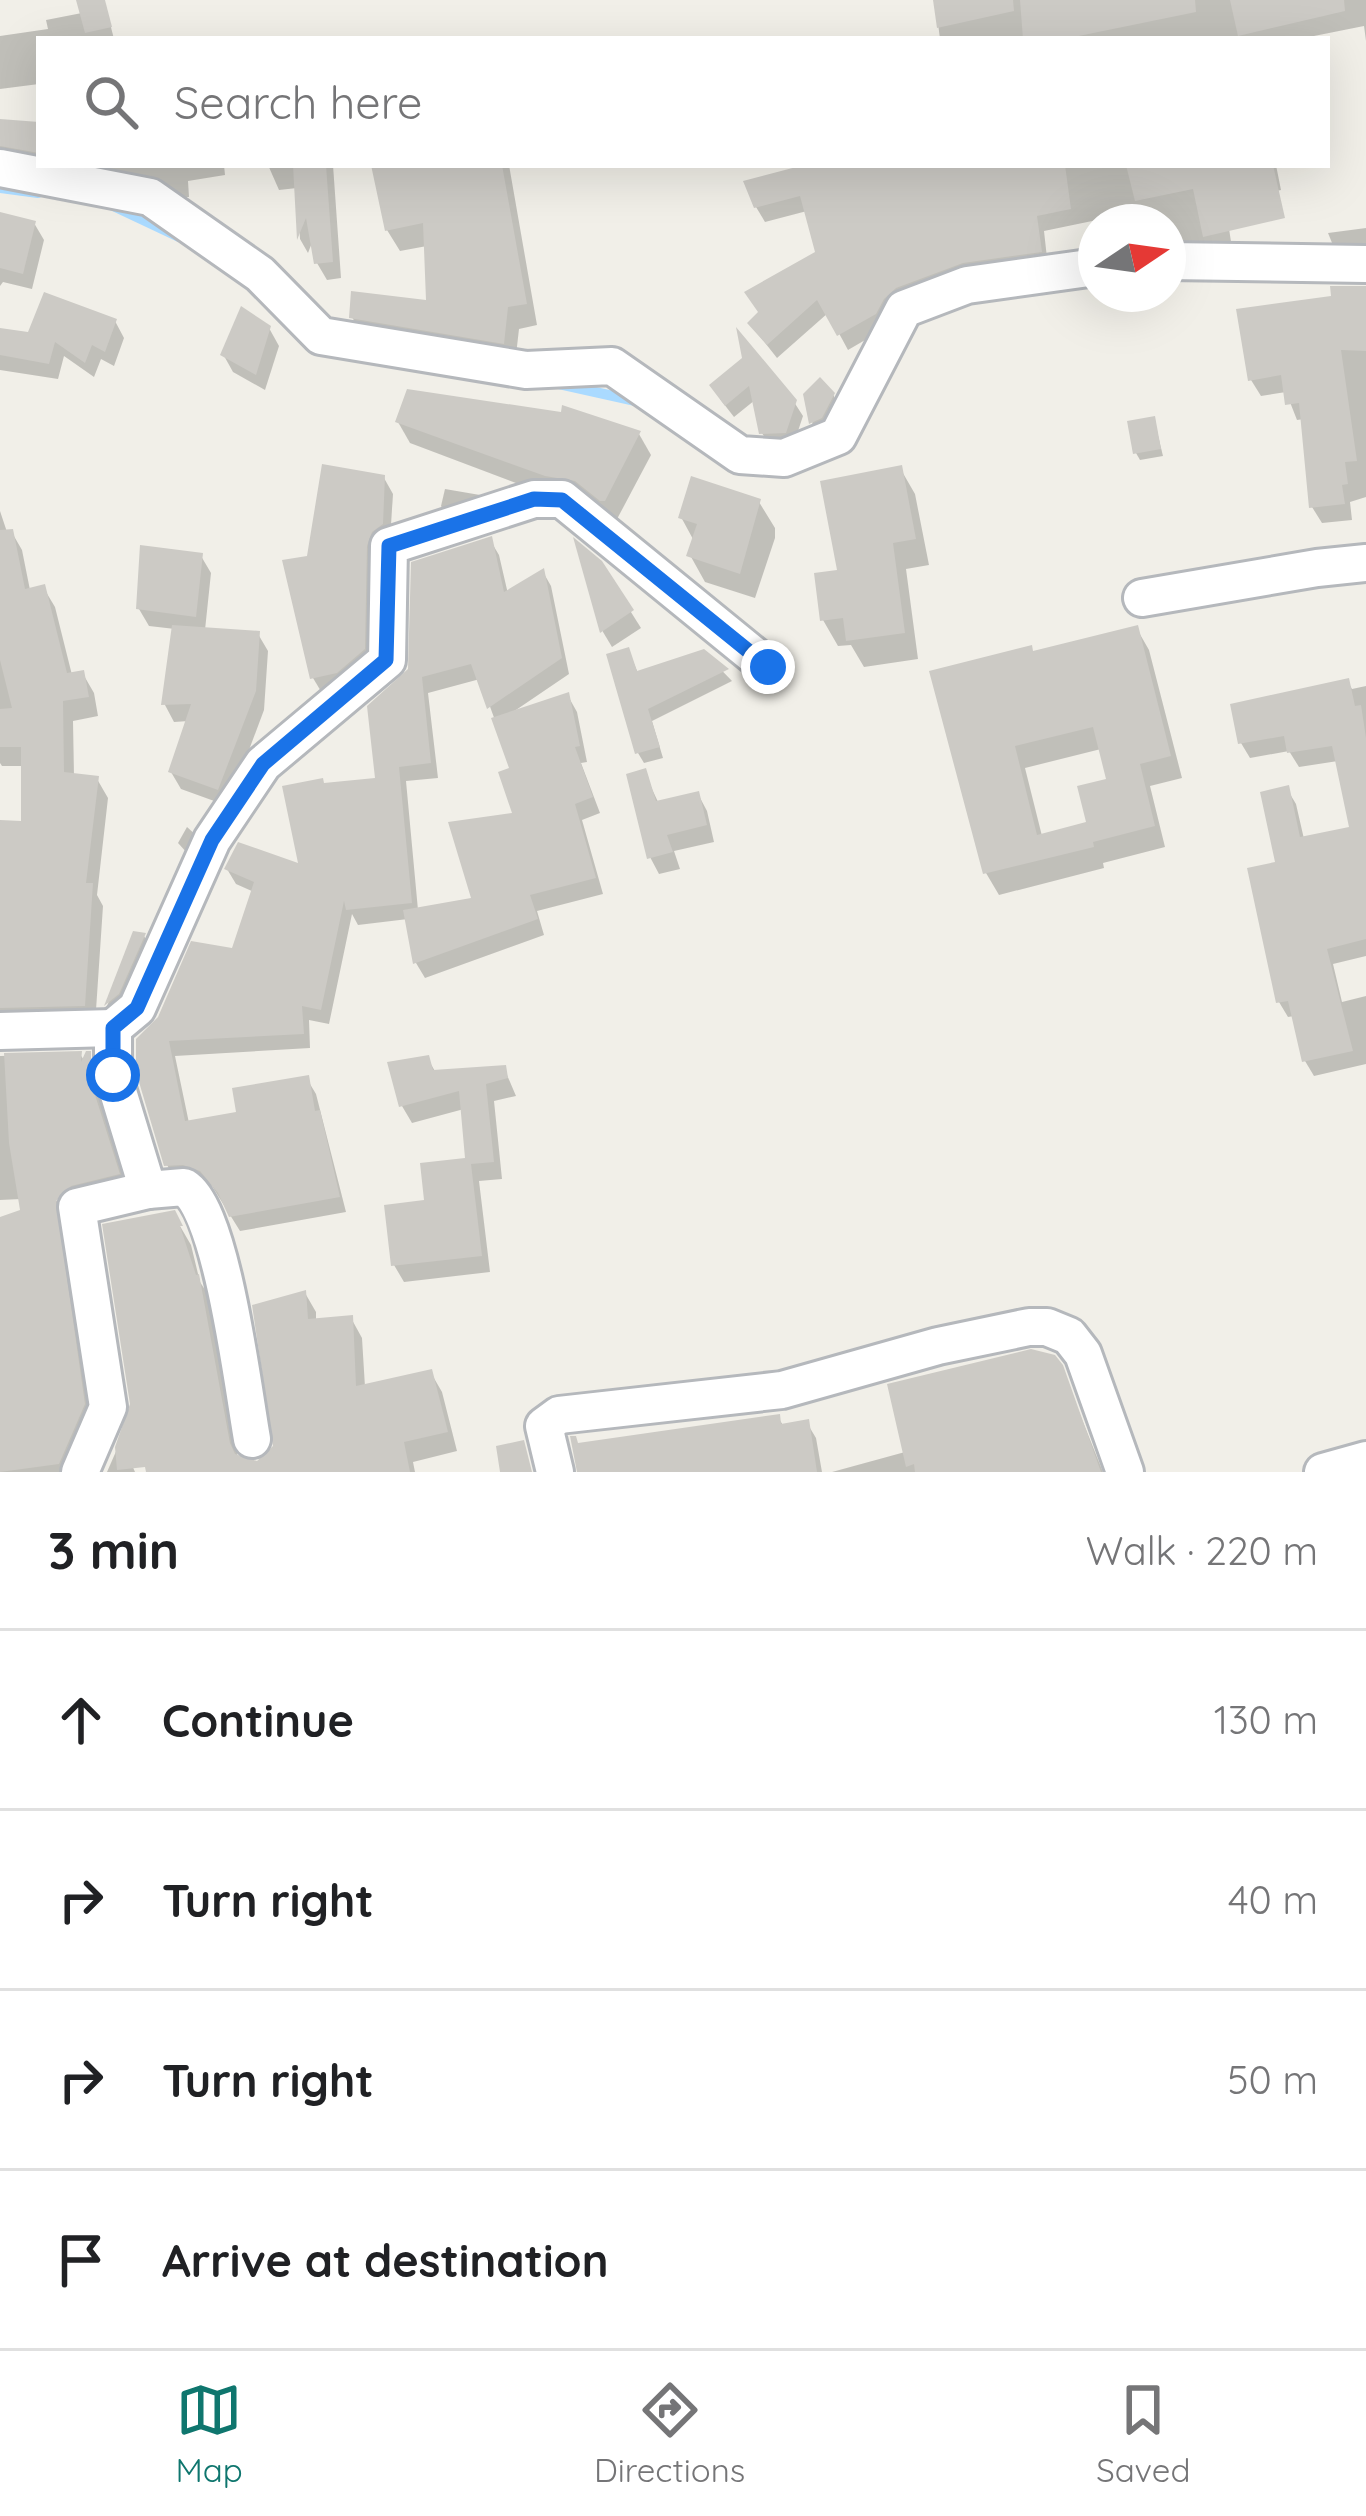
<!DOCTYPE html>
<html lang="en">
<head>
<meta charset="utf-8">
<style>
	:root { --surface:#fff; --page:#f2f2f2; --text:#202124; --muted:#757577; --line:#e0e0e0; --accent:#0f766e }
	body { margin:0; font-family:Quicksand,sans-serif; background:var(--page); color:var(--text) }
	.compass { position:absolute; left:1078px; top:204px; width:108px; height:108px; border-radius:50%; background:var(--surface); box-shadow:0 12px 48px #0002; rotate:77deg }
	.stop { position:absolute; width:36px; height:36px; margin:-27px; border:9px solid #1a73e8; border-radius:50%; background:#fff }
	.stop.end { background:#1a73e8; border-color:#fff; box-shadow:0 3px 12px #0008 }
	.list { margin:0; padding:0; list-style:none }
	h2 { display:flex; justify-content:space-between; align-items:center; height:156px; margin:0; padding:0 48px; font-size:51px }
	h2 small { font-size:39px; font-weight:400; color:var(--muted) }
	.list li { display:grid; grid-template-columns:78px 1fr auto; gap:36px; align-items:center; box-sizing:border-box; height:180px; padding:0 48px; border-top:3px solid var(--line) }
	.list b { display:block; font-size:45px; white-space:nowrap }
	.list em { font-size:39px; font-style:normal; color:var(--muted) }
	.icon { flex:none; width:66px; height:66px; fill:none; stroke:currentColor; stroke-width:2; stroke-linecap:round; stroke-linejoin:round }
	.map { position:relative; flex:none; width:1366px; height:1472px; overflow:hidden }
	.search { position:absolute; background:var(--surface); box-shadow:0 12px 48px #0002; left:36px; right:36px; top:36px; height:132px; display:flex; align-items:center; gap:30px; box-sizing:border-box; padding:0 42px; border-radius:0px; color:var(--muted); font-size:45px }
	.sheet { height:876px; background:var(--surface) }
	nav { display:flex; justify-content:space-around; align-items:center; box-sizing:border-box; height:168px; border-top:3px solid var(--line); background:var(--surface); font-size:33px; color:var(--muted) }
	nav a { display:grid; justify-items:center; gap:6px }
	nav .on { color:var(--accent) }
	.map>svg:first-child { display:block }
	.shadow { fill:#0003; fill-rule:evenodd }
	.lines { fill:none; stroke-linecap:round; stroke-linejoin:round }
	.stream { stroke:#aadaff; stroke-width:10 }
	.building { fill:#cccac5; fill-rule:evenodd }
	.street-casing { stroke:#b5b8bc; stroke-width:42 }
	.street { stroke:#fff; stroke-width:36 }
	.route { stroke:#1a73e8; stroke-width:15 }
</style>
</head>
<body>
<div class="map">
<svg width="1366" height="1472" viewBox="0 0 1366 1472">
	<rect width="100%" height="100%" fill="#f1efe8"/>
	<g class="shadow">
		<polygon points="80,0 104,0 114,39 39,39 39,84 0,89 0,36 48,29 46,20 87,12"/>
		<polygon points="935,0 1366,0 1366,41 1364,26 1299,39 940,39"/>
		<polygon points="0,122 39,125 39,164 0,162"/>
		<polygon points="42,165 224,165 225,175 188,181 189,197 181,197 166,185 129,182 125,173"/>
		<polygon points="268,165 333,165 341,278 327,280 317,263 313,240 308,253 300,239 297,188 279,190"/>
		<polygon points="375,165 509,165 537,325 519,329 515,364 364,339 352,317 430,303 427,246 400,251 387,230"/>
		<polygon points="815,165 1276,165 1281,190 1225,203 1232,248 1168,256 1168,222 1127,222 1126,214 1044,231 1048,267 884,329 848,350 828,313 777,358 750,324 818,253 807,211 765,222 756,207"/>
		<polygon points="0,214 34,223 44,240 32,289 3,282 0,286"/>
		<polygon points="1366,228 1366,256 1337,255 1328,233"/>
		<polygon points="1366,302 1366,497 1350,502 1352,520 1322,523 1312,507 1304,419 1297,420 1286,392 1261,396 1251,380"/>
		<polygon points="115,321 124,338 114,366 101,359 94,377 64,356 58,379 0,370 0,331 30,336"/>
		<polygon points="269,328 279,346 265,390 233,372 223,354"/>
		<polygon points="746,359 794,402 803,416 793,446 770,447 762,433 755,400 734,417 720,399"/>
		<polygon points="833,394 837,403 825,426 816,430 812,423"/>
		<polygon points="1154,419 1163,456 1140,460 1136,453"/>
		<polygon points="398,422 639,434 651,455 616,521 410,443"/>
		<polygon points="900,468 915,494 929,565 906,569 918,659 864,667 851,645 838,646 823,620 841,573"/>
		<polygon points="384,478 393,494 390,540 372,666 322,693 313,678 309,558"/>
		<polygon points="445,489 480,495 489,510 451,522 441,506"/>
		<polygon points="759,502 775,528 775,538 755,598 705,582 690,555 694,541 681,517"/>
		<polygon points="0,511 7,532 11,531 22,550 30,590 43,587 55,607 72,675 83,674 94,693 98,716 73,721 74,776 97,779 108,798 97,895 103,906 95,1025 0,1034 0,824 24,824 24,766 2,766 0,763"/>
		<path d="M 490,540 L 499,555 L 508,594 L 543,572 L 551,586 L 569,674 L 513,712 L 568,696 L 577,712 L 587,762 L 581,763 L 600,813 L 582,820 L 603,894 L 537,911 L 544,935 L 425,978 L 416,963 L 408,919 L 358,925 L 352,914 L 329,1024 L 309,1020 L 310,1048 L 175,1056 L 189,1123 L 240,1115 L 307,1079 L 316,1094 L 346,1212 L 240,1231 L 212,1186 L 194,1179 L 176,1180 L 167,1165 L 139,1071 L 234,952 L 254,892 L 236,884 L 227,869 L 302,867 L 324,786 L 378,780 L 411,670 ZM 480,679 L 513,770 L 516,816 L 475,900 L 418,910 L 406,781 L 438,778 L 428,693 Z"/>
		<polygon points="578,545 600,563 641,628 612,647 603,632"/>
		<polygon points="201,556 211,573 205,630 258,634 268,651 264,710 228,806 181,789 171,772 189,721 174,722 165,705 175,629 149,626 139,609"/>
		<path d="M 1137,629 L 1149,650 L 1182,778 L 1150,786 L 1165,847 L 1103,863 L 1104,868 L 999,895 L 986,873 L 1034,654 ZM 1101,749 L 1110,781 L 1090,824 L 1042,836 L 1025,768 Z"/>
		<polygon points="628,650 638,673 704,652 732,681 652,721 663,758 644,763 638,753"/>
		<polygon points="1348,682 1352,689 1366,686 1366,956 1333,964 1342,1002 1366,996 1366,1064 1314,1076 1305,1061 1294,1016 1288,1017 1279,1002 1279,864 1287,789 1296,804 1304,839 1353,829 1338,761 1299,767 1289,751 1250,758 1241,743"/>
		<polygon points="644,772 659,804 698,794 707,811 714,842 674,851 680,869 659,874 650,857"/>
		<polygon points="187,827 197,836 188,854 178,843"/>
		<polygon points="135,934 144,936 154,953 116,1021 107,1006"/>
		<polygon points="80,1054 85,1062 89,1054 100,1074 101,1104 128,1194 0,1200 0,1056"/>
		<polygon points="428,1059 436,1073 504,1068 516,1096 494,1101 502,1179 479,1181 490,1272 404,1282 394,1265 427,1203 468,1161 464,1109 412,1123 402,1106"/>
		<polygon points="56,1200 64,1214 62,1227 92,1421 69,1472 0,1472 0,1220"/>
		<polygon points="173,1214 191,1245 200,1282 209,1296 238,1458 255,1464 275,1449 305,1293 316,1312 316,1321 351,1318 362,1338 365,1387 431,1373 442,1392 457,1451 413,1462 415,1472 184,1472"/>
		<polygon points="1061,1367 1103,1472 832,1472 905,1452"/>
		<polygon points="778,1417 784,1427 807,1423 816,1438 822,1472 579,1472 579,1446"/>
		<polygon points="121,1440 135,1472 107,1472"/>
	</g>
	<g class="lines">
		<g class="stream">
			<polyline points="0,188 38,193"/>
			<polyline points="109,204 179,237"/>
			<polyline points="559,384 640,402"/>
		</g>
	</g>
	<g class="building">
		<polygon points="76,0 105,0 112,27 85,33"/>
		<polygon points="933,0 1013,0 1014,11 937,28"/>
		<polygon points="1020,0 1195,0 1196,12 1064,39 1023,39"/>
		<polygon points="1230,0 1344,0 1345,11 1238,36"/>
		<polygon points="0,119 39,122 39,153 0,146"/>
		<polygon points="293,165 326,165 333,262 314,264 306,218 297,240"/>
		<polygon points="371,165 502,165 527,304 508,307 504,344 349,318 351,291 426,300 423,223 385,231"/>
		<polygon points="804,165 1065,165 1071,209 1037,216 1042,252 963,263 896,288 884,299 876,314 837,336 817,300 767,345 747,323 758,312 744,292 815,252 800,196 754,208 743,181"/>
		<polygon points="1126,165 1273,165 1285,218 1203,237 1193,189 1135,201"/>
		<polygon points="0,212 36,221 23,274 0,268"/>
		<polygon points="1330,286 1366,286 1366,351 1341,350 1357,461 1345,462 1348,484 1342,485 1345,504 1309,508 1299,403 1285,405 1281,375 1248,381 1236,309 1331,296"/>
		<polygon points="44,292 117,319 105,352 92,345 85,363 55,342 49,364 0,355 0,328 28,332"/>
		<polygon points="241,306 271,326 256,375 220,355"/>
		<polygon points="736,327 797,400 786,433 759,434 749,386 725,406 709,385 742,358"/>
		<polygon points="820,377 835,393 822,418 809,424 803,394"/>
		<polygon points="407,389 561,412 562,405 641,431 605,501 600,501 575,481 545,476 395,422"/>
		<polygon points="1155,416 1161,449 1133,454 1127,421"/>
		<polygon points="322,464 385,475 383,524 372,532 367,546 365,649 337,673 310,679 282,560 307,556"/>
		<polygon points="902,465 916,539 893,543 905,633 846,641 843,618 820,621 814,573 837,570 820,481"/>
		<polygon points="691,476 761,499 740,574 686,556 697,524 678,518"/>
		<polygon points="13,529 25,589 45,584 67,673 84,670 89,697 63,701 64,772 99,776 86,883 93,883 85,1006 0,1008 0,820 21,821 21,747 0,747 0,709 12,708 0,660 0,530"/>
		<polygon points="492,536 504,592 544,568 562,658 487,709 471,664 422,677 431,763 399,767 412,903 346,910 344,901 321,1010 302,1006 304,1034 169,1041 185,1121 236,1112 232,1088 309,1075 315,1111 320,1110 340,1197 229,1217 218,1193 200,1171 183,1165 164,1166 136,1072 136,1039 158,1017 191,941 232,948 254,882 224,869 238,842 298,863 282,786 323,778 324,783 375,778 367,706 408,669 411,562"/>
		<polygon points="573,537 602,561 634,610 600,633"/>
		<polygon points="140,545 203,553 196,617 136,609"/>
		<polygon points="172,625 260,631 256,691 218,790 168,772 191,704 161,705"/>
		<path d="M 1138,625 L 1171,756 L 1140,764 L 1155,826 L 1093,842 L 1094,847 L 983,874 L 929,671 L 1032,645 L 1033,651 ZM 1093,727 L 1106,779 L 1077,786 L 1086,822 L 1037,835 L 1015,746 Z"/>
		<polygon points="629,647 637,671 704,649 729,669 648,709 660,747 635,754 606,654"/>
		<polygon points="1349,678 1355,706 1361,705 1366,738 1366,939 1327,949 1353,1051 1302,1062 1288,1001 1276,1003 1247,868 1275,862 1260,792 1289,785 1300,837 1349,827 1332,746 1287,753 1284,736 1238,744 1230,704"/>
		<polygon points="569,692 580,746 575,747 593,797 575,804 596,878 530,895 538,919 413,964 403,910 471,898 448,822 512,813 498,772 509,768 491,718"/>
		<polygon points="646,768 656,801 699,791 707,825 667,835 673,852 647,859 626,774"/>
		<polygon points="133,931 146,933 119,994 104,1006"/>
		<polygon points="82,1051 81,1062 86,1051 91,1051 91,1082 120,1174 71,1186 56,1201 85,1404 59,1464 0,1472 0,1217 20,1210 9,1143 4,1053"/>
		<polygon points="429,1055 433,1070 506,1065 508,1078 486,1084 494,1162 471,1164 482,1256 391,1266 384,1205 424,1200 420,1163 465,1158 459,1091 399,1107 387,1062"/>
		<polygon points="175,1210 183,1226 180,1226 196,1275 199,1274 230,1443 235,1454 257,1461 273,1446 252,1305 306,1290 308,1319 353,1315 356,1386 432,1369 448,1432 404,1442 410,1472 146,1472 145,1467 117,1470 115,1447 130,1404 102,1224"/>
		<polygon points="1031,1349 1055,1355 1063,1365 1101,1472 915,1472 914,1464 906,1467 887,1384"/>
		<polygon points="780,1414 781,1424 809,1419 817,1472 577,1472 570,1436 576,1436 578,1443"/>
		<polygon points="524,1440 532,1472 500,1472 496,1446"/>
	</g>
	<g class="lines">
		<g class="street-casing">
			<g id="street">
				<polyline points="0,168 150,197 260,274 321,336 526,370 612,366 740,455 784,458 838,436 904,309 967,285 1096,267"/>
				<polyline points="1168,261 1366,264"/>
				<polyline points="1142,598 1317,568 1366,563"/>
				<polyline points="0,1031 113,1028"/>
				<path d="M 148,1190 L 184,1187 C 222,1210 243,1389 252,1439"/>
				<polyline points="80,1472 108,1407 77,1207 148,1190 113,1075 113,1028 137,1008 212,840 263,764 387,660 389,546 534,499 562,499 768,667"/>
				<polyline points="555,1472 544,1426 559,1415 782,1390 938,1346 1029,1327 1047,1327 1069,1336 1083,1354 1125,1472"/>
				<polyline points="1323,1472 1366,1460"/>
			</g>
		</g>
		<use href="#street" class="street"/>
	</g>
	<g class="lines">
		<polyline class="route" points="113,1075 113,1028 137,1008 212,840 263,764 386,660 389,546 534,499 562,500 768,667"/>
	</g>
</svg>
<svg class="compass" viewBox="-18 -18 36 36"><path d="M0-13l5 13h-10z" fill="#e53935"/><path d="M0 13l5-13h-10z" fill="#757577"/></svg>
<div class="stop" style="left:113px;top:1075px"></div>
<div class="stop end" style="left:768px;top:667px"></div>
<div class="search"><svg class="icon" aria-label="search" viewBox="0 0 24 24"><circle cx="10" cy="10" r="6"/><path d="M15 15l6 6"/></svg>Search here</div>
</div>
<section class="sheet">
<h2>3 min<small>Walk · 220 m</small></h2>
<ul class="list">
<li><svg class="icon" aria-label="ahead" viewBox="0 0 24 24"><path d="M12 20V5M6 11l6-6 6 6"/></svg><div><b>Continue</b></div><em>130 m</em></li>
<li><svg class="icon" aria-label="right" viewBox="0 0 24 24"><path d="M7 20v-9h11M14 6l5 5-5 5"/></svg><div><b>Turn right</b></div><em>40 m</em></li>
<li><svg class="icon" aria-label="right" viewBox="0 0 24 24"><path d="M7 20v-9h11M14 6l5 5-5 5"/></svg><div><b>Turn right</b></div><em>50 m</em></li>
<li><svg class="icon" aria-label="arrive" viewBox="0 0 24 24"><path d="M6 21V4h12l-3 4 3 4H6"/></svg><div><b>Arrive at destination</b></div></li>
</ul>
</section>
<nav>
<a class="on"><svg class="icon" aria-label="map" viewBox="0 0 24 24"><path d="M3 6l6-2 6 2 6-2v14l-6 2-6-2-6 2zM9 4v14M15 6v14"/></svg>Map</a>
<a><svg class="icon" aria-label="directions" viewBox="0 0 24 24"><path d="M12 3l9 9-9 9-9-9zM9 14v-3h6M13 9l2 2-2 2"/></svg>Directions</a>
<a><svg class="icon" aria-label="saved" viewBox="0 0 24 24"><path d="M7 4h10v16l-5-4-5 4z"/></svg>Saved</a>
</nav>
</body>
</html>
